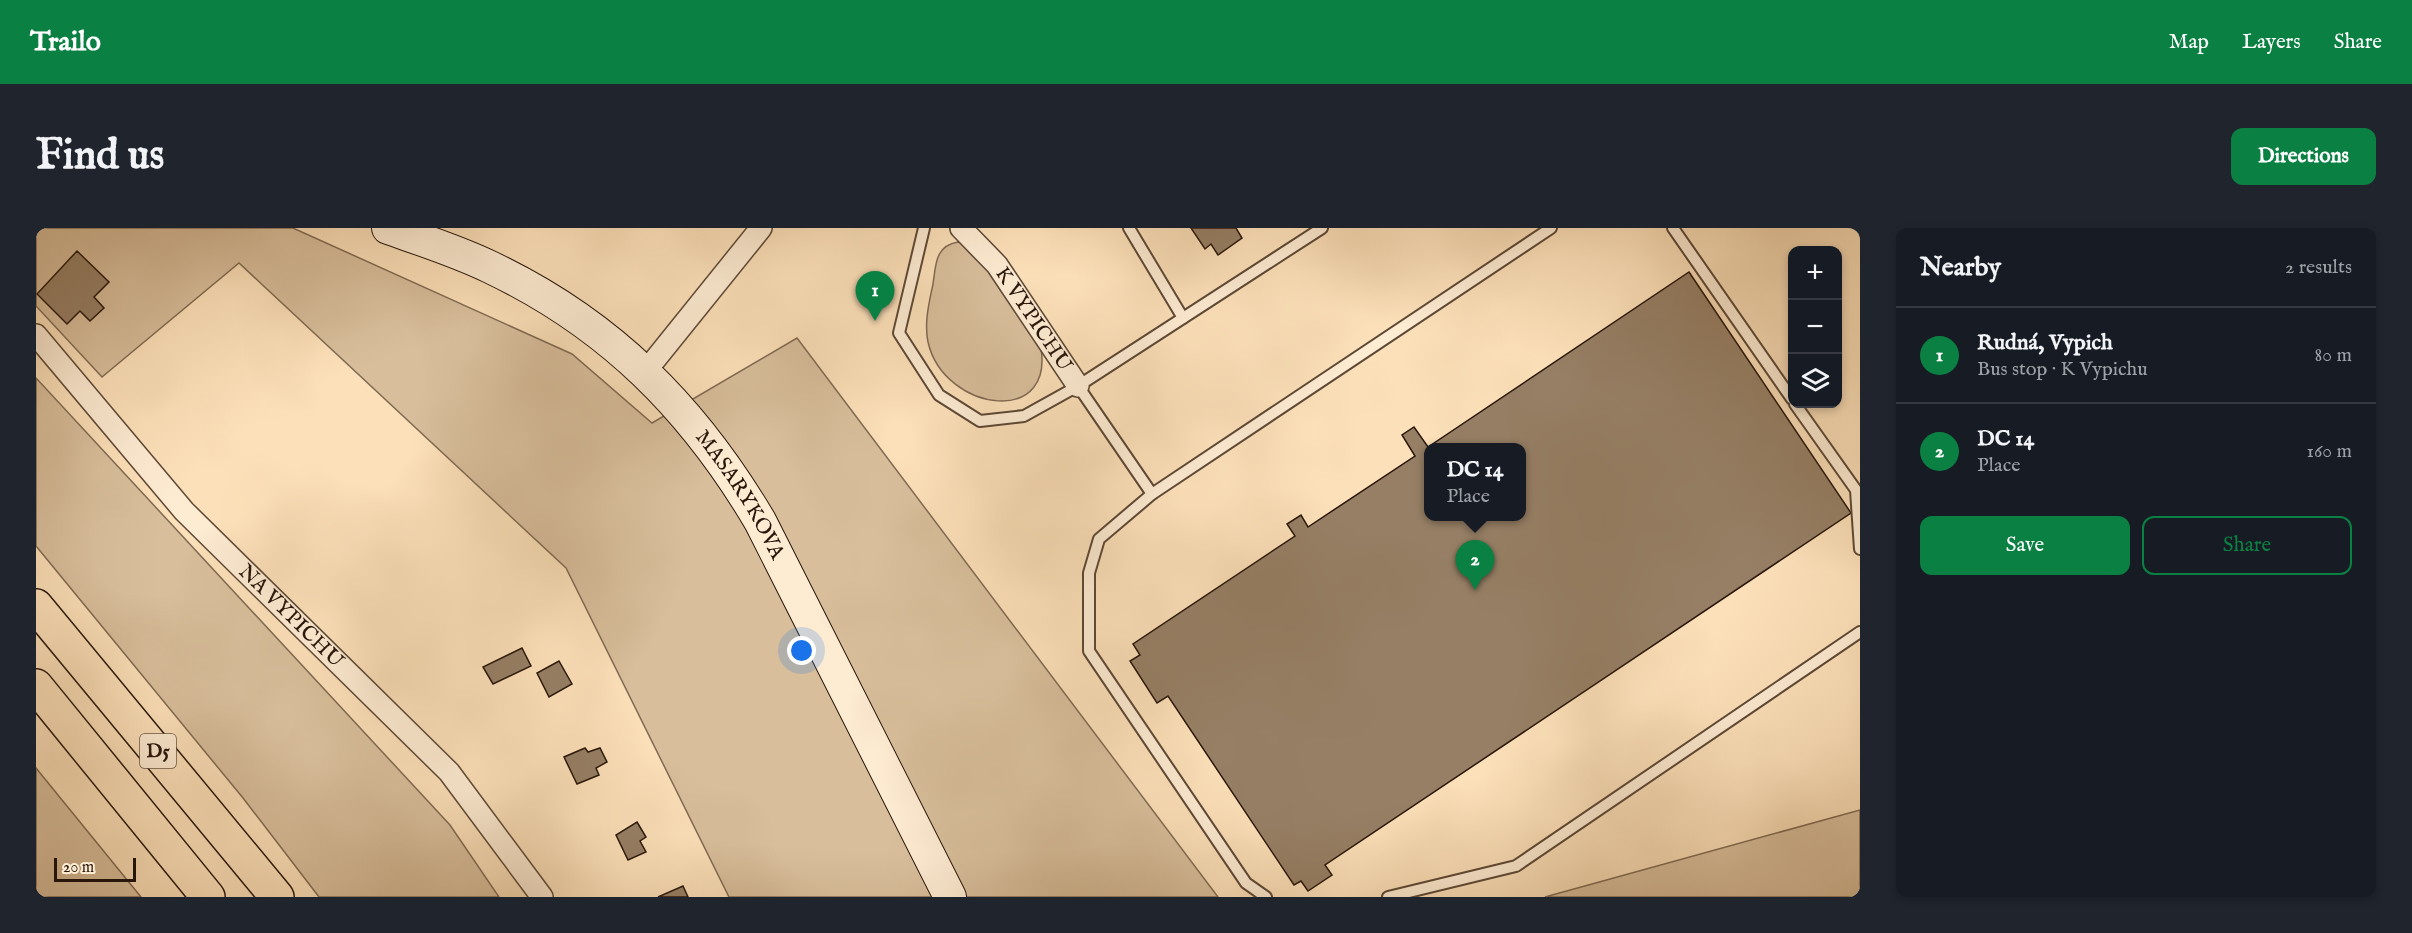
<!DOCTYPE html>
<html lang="en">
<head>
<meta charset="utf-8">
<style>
	:root { --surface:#171b24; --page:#20242c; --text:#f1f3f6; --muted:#9ea1a6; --line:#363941; --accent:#0b8043 }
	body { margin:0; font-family:"IM FELL English",serif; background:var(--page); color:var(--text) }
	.controls { position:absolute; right:18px; top:18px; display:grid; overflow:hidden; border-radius:12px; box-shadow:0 3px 9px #0003 }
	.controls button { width:54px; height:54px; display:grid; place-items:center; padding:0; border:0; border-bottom:2px solid var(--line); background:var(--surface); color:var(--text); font:30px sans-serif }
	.scale { position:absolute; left:18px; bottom:15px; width:82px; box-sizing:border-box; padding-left:6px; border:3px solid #28160b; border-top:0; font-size:16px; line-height:21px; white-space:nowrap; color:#28160b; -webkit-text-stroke:4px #fdebd2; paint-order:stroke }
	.you { position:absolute; left:766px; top:423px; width:21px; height:21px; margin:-15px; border:4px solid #fff; border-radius:50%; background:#1a73e8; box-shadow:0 0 0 9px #1a73e833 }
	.badge { display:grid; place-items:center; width:39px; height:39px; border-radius:50%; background:var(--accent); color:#fff; font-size:20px; font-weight:700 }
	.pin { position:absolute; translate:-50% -50px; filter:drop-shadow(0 2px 3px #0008) }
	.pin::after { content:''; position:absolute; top:32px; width:21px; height:18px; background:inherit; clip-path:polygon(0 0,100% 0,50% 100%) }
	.popup { position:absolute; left:1388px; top:215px; width:102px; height:78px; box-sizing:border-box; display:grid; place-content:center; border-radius:12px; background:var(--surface); filter:drop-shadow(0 2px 4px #0005); font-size:20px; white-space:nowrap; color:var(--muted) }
	.popup b { font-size:22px; color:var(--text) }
	.popup::after { content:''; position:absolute; left:50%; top:100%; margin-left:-12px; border:12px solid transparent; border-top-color:var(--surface) }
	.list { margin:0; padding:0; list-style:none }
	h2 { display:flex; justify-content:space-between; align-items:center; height:78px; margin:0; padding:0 24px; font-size:26px }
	h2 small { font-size:20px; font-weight:400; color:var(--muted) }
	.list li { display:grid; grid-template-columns:39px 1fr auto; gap:18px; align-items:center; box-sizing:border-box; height:96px; padding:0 24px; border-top:2px solid var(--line) }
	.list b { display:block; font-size:22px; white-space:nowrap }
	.list p { margin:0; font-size:20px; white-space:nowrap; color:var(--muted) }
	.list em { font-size:20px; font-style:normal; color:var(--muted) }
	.actions { display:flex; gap:12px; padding:18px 24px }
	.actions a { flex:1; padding:14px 0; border:2px solid var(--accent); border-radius:12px; text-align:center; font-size:21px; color:var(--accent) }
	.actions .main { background:var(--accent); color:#fff }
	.icon { flex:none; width:33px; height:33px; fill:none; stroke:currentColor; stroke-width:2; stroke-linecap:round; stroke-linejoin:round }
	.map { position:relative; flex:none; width:1824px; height:669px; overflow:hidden; border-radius:12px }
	header { display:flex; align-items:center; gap:36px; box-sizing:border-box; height:84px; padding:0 30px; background:var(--accent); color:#fff }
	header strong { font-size:28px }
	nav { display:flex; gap:33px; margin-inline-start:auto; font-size:21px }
	.intro { display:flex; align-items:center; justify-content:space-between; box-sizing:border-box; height:144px; padding:0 36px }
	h1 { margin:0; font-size:42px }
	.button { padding:15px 27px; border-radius:12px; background:var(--accent); color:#fff; font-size:21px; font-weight:700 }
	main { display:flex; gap:36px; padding:0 36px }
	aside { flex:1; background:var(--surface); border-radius:12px; box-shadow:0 3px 9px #0003 }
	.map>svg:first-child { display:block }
	.green { fill:#d8be9b; stroke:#806a53; stroke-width:1.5 }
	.building { fill:#967f65; stroke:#28160b; stroke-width:1.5; fill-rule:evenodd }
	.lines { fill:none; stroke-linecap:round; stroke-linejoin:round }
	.lane-casing { stroke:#5d4836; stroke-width:14 }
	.street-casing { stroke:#5d4836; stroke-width:24 }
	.secondary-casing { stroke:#28160b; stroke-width:34 }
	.highway-casing { stroke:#28160b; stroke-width:36 }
	.lane { stroke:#fdebd2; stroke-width:10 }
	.street { stroke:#fdebd2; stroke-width:21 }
	.secondary { stroke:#fdebd2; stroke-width:32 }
	.highway { stroke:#fce0b9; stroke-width:33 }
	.labels { text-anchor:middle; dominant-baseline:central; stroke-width:6; stroke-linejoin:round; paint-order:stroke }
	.shield { fill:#fdebd2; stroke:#685647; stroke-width:1.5 }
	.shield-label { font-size:20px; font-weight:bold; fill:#28160b }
	.street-label { font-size:21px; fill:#28160b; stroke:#fdebd2 }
</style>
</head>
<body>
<header>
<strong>Trailo</strong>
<nav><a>Map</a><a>Layers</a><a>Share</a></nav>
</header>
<div class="intro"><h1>Find us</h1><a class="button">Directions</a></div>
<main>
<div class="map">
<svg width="1824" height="669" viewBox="0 0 1824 669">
	<rect width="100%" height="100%" fill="#fce0b9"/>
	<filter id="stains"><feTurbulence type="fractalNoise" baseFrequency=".00333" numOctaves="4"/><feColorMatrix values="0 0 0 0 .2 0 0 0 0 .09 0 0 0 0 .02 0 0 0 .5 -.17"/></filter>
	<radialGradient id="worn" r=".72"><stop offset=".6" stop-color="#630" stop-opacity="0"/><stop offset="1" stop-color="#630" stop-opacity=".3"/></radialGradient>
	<g class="green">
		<polygon points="0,0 257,0 536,126 616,195 761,110 1182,669 693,669 530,340 203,35 66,149 0,78"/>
		<path d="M 922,14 L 936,19 L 1003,111 C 1026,201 908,185 892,114 C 888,95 893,75 897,56 C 900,36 899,18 922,14 Z"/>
		<polygon points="0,150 414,597 463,669 283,669 207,570 0,318"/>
		<polygon points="0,540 105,669 0,669"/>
		<polygon points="1824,582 1824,669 1509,669"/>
	</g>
	<g class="building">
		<polygon points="1155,0 1200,0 1206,10 1182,27 1175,16 1169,21"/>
		<polygon points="41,23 73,54 58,69 68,80 54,93 44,83 31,96 1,66"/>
		<path d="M 1653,44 L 1815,285 L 1289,637 L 1296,647 L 1272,663 L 1265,653 L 1258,657 L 1132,468 L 1121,475 L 1094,433 L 1104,427 L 1097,416 L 1259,308 L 1251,296 L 1265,287 L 1272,299 L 1379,228 L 1366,207 L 1378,199 L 1392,219 ZM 1392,220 L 1486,220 L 1486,288 L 1392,288 Z"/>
		<polygon points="486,420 495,438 457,456 447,439"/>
		<polygon points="523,433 536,456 513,469 501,445"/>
		<polygon points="549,520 552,524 564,520 571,534 560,540 563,547 541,556 528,529"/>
		<polygon points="601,594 610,609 604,613 610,624 592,632 580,607"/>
		<polygon points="647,658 652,669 622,669"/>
	</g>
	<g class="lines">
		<g class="lane-casing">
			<g id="lane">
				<polyline points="888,0 863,105 903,167 944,193 988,188 1042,158 1286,0"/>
				<polyline points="1093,0 1147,90"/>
				<polyline points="1637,0 1756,171"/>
				<polyline points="1042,158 1116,266"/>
				<polyline points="1759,176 1820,262 1824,321"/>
				<polyline points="1230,669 1210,655 1053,423 1053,345 1063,311 1116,266 1515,0"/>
				<polyline points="1352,669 1480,638 1824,404"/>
			</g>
		</g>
		<g class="street-casing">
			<g id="street">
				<path id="s1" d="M 925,0 L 961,37 L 1042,158"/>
				<path id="s2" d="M 0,107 L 148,283 L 413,544 L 506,669"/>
				<polyline points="609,144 725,0"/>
			</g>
		</g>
		<g class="secondary-casing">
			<g id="secondary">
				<path id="s3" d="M 352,0 C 386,12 421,23 454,39 C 574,96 657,180 724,293 L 914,669"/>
			</g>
		</g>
		<g class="highway-casing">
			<g id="highway">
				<polyline points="0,378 241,669"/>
				<polyline points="0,458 172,669"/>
			</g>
		</g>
		<use href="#lane" class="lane"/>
		<use href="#street" class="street"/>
		<use href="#secondary" class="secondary"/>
		<use href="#highway" class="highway"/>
	</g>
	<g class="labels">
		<rect class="shield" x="104" y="506" width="36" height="34" rx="4.5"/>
		<g class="shield-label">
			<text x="122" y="523">D5</text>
		</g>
		<g class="street-label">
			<text stroke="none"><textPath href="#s1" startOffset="117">K VYPICHU</textPath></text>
			<text stroke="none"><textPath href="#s3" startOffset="453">MASARYKOVA</textPath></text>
			<text stroke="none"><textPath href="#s2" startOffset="380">NA VYPICHU</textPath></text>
		</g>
	</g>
	<rect width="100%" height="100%" filter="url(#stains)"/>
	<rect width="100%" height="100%" fill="url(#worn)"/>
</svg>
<div class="controls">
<button>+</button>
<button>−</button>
<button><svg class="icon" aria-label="layers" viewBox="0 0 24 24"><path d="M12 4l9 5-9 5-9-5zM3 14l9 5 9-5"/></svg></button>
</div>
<div class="scale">20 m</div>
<div class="you"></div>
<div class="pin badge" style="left:839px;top:93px">1</div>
<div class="pin badge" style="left:1439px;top:362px">2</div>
<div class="popup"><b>DC 14</b>Place</div>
</div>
<aside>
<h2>Nearby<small>2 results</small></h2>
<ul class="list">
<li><span class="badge">1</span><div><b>Rudná, Vypich</b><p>Bus stop · K Vypichu</p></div><em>80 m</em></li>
<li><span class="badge">2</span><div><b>DC 14</b><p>Place</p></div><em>160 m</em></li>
</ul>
<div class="actions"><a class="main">Save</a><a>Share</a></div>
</aside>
</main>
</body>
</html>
